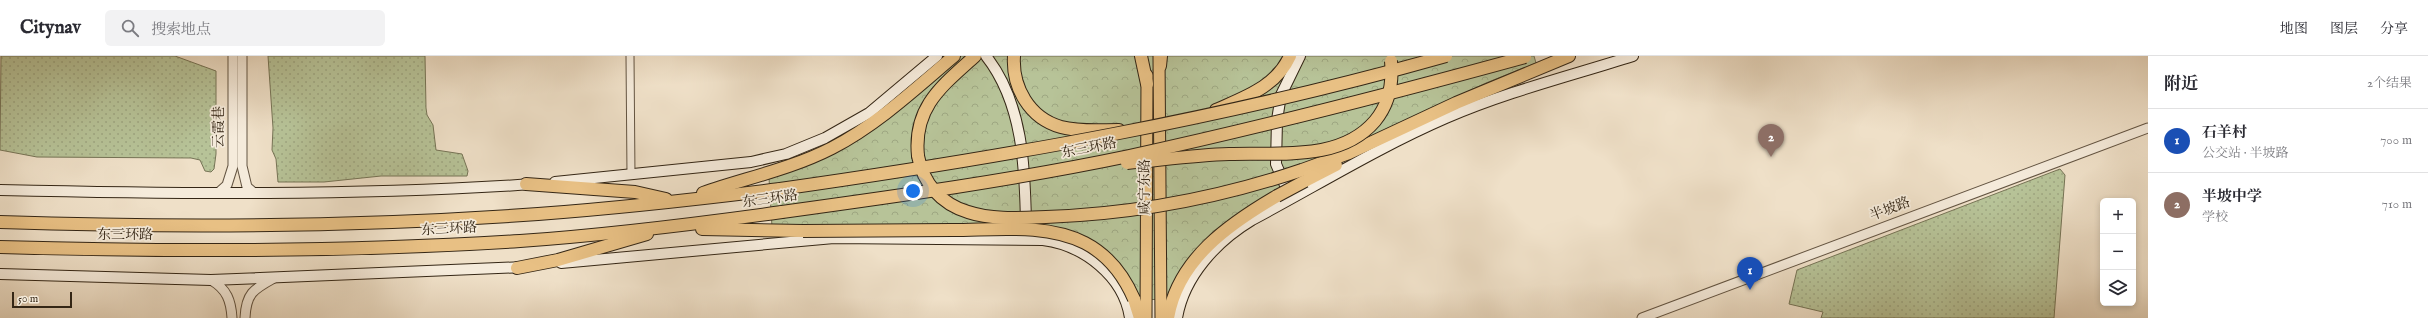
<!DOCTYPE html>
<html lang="zh">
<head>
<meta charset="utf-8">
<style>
	:root { --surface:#fff; --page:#f2f2f3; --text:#2b2b33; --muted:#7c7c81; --line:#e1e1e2; --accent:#ea580c }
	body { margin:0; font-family:"IM FELL English","Noto Serif SC",serif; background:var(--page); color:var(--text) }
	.controls { position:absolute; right:12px; bottom:12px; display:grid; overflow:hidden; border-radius:6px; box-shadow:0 2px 6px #0003 }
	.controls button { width:36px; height:36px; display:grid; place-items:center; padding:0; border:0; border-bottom:1px solid var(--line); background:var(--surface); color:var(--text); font:20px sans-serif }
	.scale { position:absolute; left:12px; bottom:10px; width:60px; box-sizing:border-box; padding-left:4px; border:2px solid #342615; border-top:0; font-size:11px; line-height:14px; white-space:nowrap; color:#342615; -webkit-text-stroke:3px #f5ebdb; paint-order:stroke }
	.you { position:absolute; left:913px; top:135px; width:14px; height:14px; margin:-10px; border:3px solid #fff; border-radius:50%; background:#1a73e8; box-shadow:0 0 0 6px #1a73e833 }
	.badge { display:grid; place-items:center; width:26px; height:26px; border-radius:50%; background:var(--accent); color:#fff; font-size:13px; font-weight:700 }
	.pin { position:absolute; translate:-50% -33px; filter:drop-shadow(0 1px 2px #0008) }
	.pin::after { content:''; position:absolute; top:21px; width:14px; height:12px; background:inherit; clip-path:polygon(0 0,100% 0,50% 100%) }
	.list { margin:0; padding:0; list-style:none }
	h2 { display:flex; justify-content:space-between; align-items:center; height:52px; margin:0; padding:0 16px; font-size:17px }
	h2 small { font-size:13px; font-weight:400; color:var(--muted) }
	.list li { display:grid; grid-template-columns:26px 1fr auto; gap:12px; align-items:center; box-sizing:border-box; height:64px; padding:0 16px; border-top:1px solid var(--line) }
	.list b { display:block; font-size:15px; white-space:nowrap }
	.list p { margin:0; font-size:13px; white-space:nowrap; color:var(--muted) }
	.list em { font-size:13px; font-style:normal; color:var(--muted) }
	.icon { flex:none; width:22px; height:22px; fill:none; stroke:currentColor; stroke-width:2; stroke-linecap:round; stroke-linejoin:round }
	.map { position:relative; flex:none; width:2148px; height:262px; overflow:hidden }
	header { display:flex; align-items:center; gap:24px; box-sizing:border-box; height:56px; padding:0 20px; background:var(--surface); border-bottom:1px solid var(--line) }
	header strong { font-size:19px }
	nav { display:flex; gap:22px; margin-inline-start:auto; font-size:14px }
	.search { width:280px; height:36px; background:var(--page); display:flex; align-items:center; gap:10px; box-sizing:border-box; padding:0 14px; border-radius:6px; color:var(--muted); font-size:15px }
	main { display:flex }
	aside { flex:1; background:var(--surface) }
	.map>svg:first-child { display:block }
	.grass { fill:url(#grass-dots); stroke:#767456 }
	.forest { fill:url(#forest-crowns); stroke:#767456 }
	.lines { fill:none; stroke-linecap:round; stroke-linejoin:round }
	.minor-casing { stroke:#635442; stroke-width:9 }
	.tertiary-casing { stroke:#635442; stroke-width:11 }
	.secondary-casing { stroke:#342615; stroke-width:12 }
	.primary-casing { stroke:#342615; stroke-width:13 }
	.trunk-casing { stroke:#342615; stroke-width:14 }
	.minor { stroke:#f5ebdb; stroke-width:7 }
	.tertiary { stroke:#f5ebdb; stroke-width:9 }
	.secondary { stroke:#f5ebdb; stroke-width:10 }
	.primary { stroke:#e8c084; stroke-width:11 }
	.trunk { stroke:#e8c084; stroke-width:12 }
	.trunk-bridge-casing { stroke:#342615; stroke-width:14; stroke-linecap:butt }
	.trunk-bridge { stroke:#e8c084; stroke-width:12 }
	.labels { text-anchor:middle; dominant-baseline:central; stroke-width:3.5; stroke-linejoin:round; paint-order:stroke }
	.street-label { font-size:14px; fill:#342615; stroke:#f5ebdb }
</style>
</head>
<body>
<header>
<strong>Citynav</strong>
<div class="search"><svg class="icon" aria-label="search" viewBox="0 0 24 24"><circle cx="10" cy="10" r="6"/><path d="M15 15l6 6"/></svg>搜索地点</div>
<nav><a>地图</a><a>图层</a><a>分享</a></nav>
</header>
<main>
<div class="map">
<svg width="2148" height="262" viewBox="0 0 2148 262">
	<defs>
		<pattern id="grass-dots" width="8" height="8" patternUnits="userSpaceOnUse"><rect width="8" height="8" fill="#b7c398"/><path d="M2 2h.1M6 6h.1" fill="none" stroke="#9ea782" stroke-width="1.8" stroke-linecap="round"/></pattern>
		<pattern id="forest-crowns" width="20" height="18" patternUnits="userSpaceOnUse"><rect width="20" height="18" fill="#b7c398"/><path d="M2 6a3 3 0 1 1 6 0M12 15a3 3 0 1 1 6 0" fill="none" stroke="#9ea782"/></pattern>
	</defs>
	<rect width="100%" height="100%" fill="#efe0c8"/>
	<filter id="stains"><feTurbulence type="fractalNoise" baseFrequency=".005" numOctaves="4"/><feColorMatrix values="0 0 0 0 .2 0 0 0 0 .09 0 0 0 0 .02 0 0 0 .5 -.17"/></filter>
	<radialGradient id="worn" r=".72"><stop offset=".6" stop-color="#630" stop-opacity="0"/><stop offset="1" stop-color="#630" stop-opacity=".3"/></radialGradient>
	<g class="grass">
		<polygon points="1,0 175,0 216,15 216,98 214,113 211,116 205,115 200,104 191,102 37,101 0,94"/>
		<polygon points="268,0 425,0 426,52 427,59 433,69 436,94 462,98 468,115 467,120 381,120 324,126 278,126 276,103 272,94 273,72"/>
		<polygon points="2060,113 2065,119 2054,262 1821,262 1823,256 1789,248 1797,214"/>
	</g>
	<polygon class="forest" points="961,0 1534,0 1536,7 1486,27 1430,53 1246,155 1168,243 1139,244 1095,189 772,171 769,122 895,57"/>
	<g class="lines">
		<g class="minor-casing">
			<polyline id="minor" points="630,0 631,119"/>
		</g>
		<g class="tertiary-casing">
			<g id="tertiary">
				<polyline points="242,0 242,110 247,131 253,136"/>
				<polyline points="218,137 227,129 233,110 233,0"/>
				<path d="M 211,224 C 227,233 231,245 232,262"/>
				<path d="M 245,262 C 246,237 254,233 274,222"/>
				<polyline points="1642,262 2148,72"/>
			</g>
		</g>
		<g class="secondary-casing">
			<g id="secondary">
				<path d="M 986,0 C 1023,47 1025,111 1026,168"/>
				<polyline points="555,126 751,106 786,98 825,82 869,57 937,0"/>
				<path d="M 0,134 C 178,138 356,140 534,128"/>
				<polyline points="1290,141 1276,108 1277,64 1281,39 1300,0"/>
				<path d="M 561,207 L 834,182 L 1043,184 C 1083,189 1124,220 1130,262"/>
				<polyline points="0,218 211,224 524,211"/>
				<path d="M 1177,262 C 1184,220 1217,185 1252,164 C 1316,130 1379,91 1446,62 C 1506,36 1570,20 1633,0"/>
			</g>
		</g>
		<g class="primary-casing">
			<g id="primary">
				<polyline points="1159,1 1161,262"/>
				<polyline points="1146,262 1147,19"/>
			</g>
		</g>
		<g class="trunk-casing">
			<g id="trunk">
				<path d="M 1014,0 C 1012,31 1029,62 1061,71 C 1080,76 1100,74 1119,74"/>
				<polyline points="1141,0 1147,28"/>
				<polyline points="1160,10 1161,0"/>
				<path d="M 1216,54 C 1245,41 1276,31 1290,0"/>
				<path d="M 918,100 C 913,51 942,30 975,0"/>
				<polyline points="1302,114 1349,97 1456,47 1569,0"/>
				<polyline points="1305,125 1336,109"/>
				<polyline points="526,128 635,136 666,143"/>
				<path d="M 703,137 C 746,122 791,113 832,92 C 878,68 915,33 954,0"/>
				<path d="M 0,166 C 179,172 359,171 538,158 C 619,152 700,143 780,133"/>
				<polyline points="702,173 803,175"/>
				<path d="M 0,191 C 173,196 347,196 520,185 C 607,179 695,168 782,156"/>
				<polyline points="517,212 558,204 647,178"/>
				<polyline points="1134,243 1140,262"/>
				<path d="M 1168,262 C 1178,203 1229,168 1277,140"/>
			</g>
		</g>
		<use href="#minor" class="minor"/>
		<use href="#tertiary" class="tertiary"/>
		<use href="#secondary" class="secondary"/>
		<use href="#primary" class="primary"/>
		<use href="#trunk" class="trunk"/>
		<g class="trunk-bridge-casing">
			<g id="trunk-bridge">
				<path d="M 918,100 C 923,127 941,148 968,156 C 992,164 1020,162 1046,161 C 1133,158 1219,142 1302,114"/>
				<path d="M 1127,107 C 1161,104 1195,99 1229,98 C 1278,96 1340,106 1375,65 C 1390,47 1393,26 1391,5"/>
				<path d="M 780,133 C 1005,101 1227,62 1446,0"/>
				<polyline points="1277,140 1305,125"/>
				<path d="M 782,156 C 898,140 1014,124 1129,100 C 1262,71 1394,37 1525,1"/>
				<path d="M 803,175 C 853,175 903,174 952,174 C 995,174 1045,167 1085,187 C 1108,199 1124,220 1134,243"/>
			</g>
		</g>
		<use href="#trunk-bridge" class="trunk-bridge"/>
	</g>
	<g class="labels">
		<g class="street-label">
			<text transform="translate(219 71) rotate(-90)">云霞巷</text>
			<text transform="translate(1089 92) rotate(-11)">东三环路</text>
			<text transform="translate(1145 131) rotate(-90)">咸宁东路</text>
			<text transform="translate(770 143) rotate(-8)">东三环路</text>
			<text transform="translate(1890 153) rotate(-21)">半坡路</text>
			<text transform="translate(449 173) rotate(-3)">东三环路</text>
			<text x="125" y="179">东三环路</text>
		</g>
	</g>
	<rect width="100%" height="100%" filter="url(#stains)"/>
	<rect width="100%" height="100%" fill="url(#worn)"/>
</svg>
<div class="controls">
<button>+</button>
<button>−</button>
<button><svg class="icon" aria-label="layers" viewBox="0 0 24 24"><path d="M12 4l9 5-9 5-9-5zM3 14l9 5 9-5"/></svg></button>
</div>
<div class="scale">50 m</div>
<div class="you"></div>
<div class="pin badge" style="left:1750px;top:234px;background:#1a4fb4">1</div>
<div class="pin badge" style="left:1771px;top:101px;background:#8d6e63">2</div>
</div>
<aside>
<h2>附近<small>2个结果</small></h2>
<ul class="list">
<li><span class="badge" style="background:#1a4fb4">1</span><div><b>石羊村</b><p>公交站 · 半坡路</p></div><em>700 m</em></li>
<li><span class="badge" style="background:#8d6e63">2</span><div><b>半坡中学</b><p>学校</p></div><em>710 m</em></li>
</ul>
</aside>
</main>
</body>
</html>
